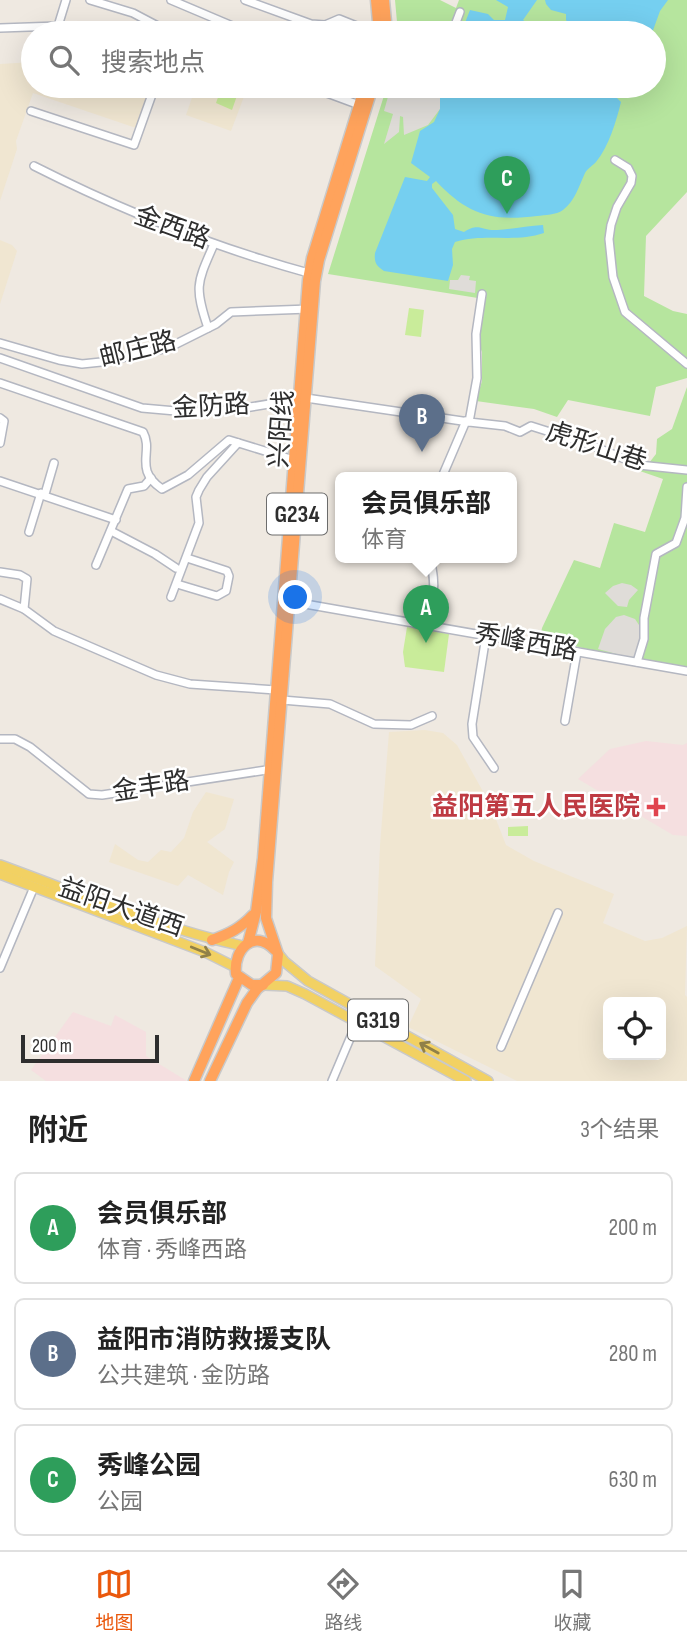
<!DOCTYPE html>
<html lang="zh">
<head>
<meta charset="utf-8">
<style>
	:root { --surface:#fff; --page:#f2f2f2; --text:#222; --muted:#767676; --line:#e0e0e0; --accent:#ea580c }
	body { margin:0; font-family:"Sofia Sans Condensed","Noto Sans SC",sans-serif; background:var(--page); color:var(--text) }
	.controls { position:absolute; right:21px; bottom:21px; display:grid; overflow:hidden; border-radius:10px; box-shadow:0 7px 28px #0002 }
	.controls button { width:63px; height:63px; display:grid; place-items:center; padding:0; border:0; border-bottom:2px solid var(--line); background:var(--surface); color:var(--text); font:35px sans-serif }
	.scale { position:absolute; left:21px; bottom:18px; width:138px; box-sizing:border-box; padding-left:7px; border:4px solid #2e2e2e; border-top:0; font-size:19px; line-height:24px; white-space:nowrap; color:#2e2e2e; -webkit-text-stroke:5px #fff; paint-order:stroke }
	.you { position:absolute; left:296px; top:598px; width:24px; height:24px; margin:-18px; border:5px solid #fff; border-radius:50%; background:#1a73e8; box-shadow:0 0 0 10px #1a73e833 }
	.badge { display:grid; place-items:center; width:46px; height:46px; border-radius:50%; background:var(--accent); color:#fff; font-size:23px; font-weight:700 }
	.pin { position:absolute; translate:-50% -58px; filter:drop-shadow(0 2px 4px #0008) }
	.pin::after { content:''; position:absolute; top:37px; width:24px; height:21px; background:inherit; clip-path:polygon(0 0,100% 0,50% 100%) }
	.popup { position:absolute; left:335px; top:472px; width:182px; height:91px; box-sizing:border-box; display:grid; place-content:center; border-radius:10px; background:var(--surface); filter:drop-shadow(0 2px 5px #0005); font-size:23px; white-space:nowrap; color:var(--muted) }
	.popup b { font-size:26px; color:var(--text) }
	.popup::after { content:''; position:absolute; left:50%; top:100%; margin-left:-14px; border:14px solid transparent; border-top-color:var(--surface) }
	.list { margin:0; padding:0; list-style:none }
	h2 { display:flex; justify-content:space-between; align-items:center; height:91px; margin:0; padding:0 28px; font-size:30px }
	h2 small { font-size:23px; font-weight:400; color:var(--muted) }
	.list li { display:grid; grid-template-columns:46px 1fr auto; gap:21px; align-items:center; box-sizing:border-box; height:112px; margin:0 14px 14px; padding:0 14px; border:2px solid var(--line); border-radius:10px }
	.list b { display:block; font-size:26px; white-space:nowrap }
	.list p { margin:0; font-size:23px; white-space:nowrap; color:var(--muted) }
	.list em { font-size:23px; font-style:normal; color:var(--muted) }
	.icon { flex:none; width:38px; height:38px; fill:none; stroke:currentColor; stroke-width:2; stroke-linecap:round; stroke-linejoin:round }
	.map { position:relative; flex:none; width:687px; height:1081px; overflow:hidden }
	.search { position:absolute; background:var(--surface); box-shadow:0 7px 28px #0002; left:21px; right:21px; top:21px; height:77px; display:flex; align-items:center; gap:18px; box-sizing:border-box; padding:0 24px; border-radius:38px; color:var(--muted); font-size:26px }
	.sheet { height:469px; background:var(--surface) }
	nav { display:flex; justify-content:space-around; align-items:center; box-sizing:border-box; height:98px; border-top:2px solid var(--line); background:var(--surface); font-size:19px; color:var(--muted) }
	nav a { display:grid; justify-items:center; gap:4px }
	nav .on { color:var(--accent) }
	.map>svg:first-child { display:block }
	.education { fill:#f0e6d1; fill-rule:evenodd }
	.medical { fill:#f5dfe0 }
	.green { fill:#b6e59e }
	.pitch { fill:#c9ec9a }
	.plaza { fill:#dfdcd8 }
	.water { fill:#75cff0 }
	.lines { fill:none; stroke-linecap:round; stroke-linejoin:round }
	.minor-casing { stroke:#b4b7c1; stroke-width:10 }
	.major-casing { stroke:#c9c9c9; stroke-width:12 }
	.highway-casing { stroke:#c9c9c9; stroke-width:13 }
	.minor { stroke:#fff; stroke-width:7 }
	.major { stroke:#f2d163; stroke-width:9 }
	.highway { stroke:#ffa35c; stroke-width:10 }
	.oneway { stroke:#908048 }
	.health-dot { fill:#e0444e; stroke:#fff; stroke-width:2.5 }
	.labels { text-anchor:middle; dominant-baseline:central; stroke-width:5; stroke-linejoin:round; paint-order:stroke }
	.shield { fill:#fff; stroke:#6d6d6d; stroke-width:2 }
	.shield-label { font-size:24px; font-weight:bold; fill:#2e2e2e }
	.street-label { font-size:26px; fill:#2e2e2e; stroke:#fff }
	.health-label { font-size:26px; font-weight:bold; fill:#be3a42; stroke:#fff; text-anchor:end }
</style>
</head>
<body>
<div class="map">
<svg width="687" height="1081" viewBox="0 0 687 1081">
	<rect width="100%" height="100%" fill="#efe9e1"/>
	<g class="education">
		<polygon points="33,62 33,86 151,86 136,128 33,93 16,141 17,149 0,201 0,64"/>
		<polygon points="196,86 248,86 231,131 186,115"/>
		<polygon points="0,240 12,245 17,251 0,304"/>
		<path d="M 425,730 L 443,733 L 457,745 L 490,804 L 506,845 L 534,861 L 614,894 L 603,923 L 645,941 L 662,938 L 687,926 L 685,995 L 687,997 L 687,1081 L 517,1081 L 408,1027 L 421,999 L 375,966 L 380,845 L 389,732 ZM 608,1002 L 661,1002 L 661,1055 L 608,1055 Z"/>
		<polygon points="206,792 234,799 225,829 207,842 234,862 229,872 223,895 188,875 178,886 109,862 115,844 138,860 148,862 161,850 171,852 184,838 193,812"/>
	</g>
	<g class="medical">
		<polygon points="646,741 683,745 687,743 687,836 673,835 578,779 610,749"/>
		<polygon points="73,1012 111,1026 115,1015 146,1032 146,1056 187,1081 46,1081 31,1070"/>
	</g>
	<g class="green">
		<polygon points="395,0 440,0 456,8 459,0 687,0 687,192 646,236 644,296 673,311 687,314 687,378 656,387 650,416 568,400 557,417 534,409 476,401 482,381 482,352 478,342 484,299 328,274 387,86 654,86 654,33 398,33"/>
		<polygon points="687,387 687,669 639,661 540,638 542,628 574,560 600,568 614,523 645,532 663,479 634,469 636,461 649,463 656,454 657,439 672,429"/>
	</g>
	<g class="pitch">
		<polygon points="222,86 240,87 232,110 216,103"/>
		<polygon points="409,308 424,310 421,337 405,335"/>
		<polygon points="407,627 449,634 444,672 405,667 403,652"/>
		<polygon points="528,826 528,836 508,836 508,827"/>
	</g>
	<g class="plaza">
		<polygon points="391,86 436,86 440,96 440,109 428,125 404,135 403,117 400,116 399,132 384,144 393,114 384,111"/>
		<polygon points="461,275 470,276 469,280 476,281 475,293 449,289 450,280 458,280"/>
		<polygon points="622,583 631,585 638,590 629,600 627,607 618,606 605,593 613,586"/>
		<polygon points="624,615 635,619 641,628 642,638 635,659 598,649 605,629 616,617"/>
	</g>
	<g class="water">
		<path d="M 496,0 L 537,0 L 523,20 C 534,29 546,24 558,33 L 461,33 L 470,10 L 488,14 L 494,20 L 505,20 L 508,7 Z"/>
		<polygon points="545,0 668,0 660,11 652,33 575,33 566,20 566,14 551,10 546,4"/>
		<path d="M 443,86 L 609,86 L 610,91 L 621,102 C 616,122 609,146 596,162 C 592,166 588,168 585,173 C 579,186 575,201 563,210 C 556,215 545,215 537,216 C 491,222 467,214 436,181 L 432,184 L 432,188 L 453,215 L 455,229 L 464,232 C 479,222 482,231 497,230 C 512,229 527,226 543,225 L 544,233 C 515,243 484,233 455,242 L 452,249 L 453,265 L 448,281 L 384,271 C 376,266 374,262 375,253 L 405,177 L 427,181 L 430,177 L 411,163 L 420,131 L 434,122 L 440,109 L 440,91 Z"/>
	</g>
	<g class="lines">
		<g class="minor-casing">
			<g id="minor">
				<polyline points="90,0 133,13 171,33"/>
				<polyline points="171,0 249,33"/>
				<polyline points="245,0 311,24 325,25 339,19 374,33"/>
				<polyline points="0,28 58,26 66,0"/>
				<polyline points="452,33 460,12"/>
				<polyline points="308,86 362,106"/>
				<polyline points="31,111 134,145 155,86"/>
				<polyline points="615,160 628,168 632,176 631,183 617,207 611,225 609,239 613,277 625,312 687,364"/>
				<path d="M 34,166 C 123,211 216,248 312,274"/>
				<polyline points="482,294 476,334 477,378 469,422 505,426 520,432 531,426 591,445 639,465 687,470"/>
				<path d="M 208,328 C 194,286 197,283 214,244"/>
				<polyline points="0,343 59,360 82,364 101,362 168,348 216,324 231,312 309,309"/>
				<polyline points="0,358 142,408 187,412 232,410 306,398 469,422"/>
				<path d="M 0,383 L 143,432 C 154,452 133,469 162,489 L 188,475 L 229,440 L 294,460"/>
				<polyline points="0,418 4,421 0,443"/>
				<polyline points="442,477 466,421"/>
				<polyline points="0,481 116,520"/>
				<polyline points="45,494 54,463"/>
				<polyline points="111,531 155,554 176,568"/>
				<polyline points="29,532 41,493"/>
				<polyline points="96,565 128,489 144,486 151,478"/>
				<polyline points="0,572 20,575 27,579 24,609 54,631 156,675 190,684 276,690"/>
				<polyline points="177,584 217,596 226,591 229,576 227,571 187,558"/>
				<polyline points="171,597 199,523 196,497 199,490 207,477 238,443"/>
				<polyline points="0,599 24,609"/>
				<polyline points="288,601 687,671"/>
				<path d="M 416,624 C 437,597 436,589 430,557"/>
				<polyline points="486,636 472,724 473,737 494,768"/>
				<polyline points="637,662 644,639 644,618 656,554 676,543 685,518 687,487"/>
				<polyline points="282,700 330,704 374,724 411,725 432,716"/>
				<polyline points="565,721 577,652"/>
				<polyline points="0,739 15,739 30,747 89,794 102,795 273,769"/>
				<polyline points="0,968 34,887"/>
				<polyline points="501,1047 558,913"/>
				<polyline points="332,1081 357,1022"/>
			</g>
		</g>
		<g class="major-casing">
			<g id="major">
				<path d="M 0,865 C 80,894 159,928 243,946"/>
				<polyline points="0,874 205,952 235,967"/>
				<polyline points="276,951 285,962 308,981 488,1081"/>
				<polyline points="264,985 287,986 305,994 466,1081"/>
			</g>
		</g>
		<g class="highway-casing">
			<g id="highway">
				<polyline points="376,0 379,33"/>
				<polyline points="384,0 387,33"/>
				<path d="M 212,940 C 229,934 241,928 253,915"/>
				<polyline points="248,943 256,912 263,858 308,280 312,258 365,86"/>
				<path d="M 263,985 L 252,985 L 236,974 C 233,949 254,928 275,950"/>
				<polyline points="194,1081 239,978"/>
				<polyline points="210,1081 247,1003 257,989 276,973 278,954 266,918 267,882 315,281 319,260 373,86"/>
			</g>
		</g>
		<use href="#minor" class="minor"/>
		<use href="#major" class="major"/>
		<use href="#highway" class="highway"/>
	</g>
	<defs><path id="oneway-shaft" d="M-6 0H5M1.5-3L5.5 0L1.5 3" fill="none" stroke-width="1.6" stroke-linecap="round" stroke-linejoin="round" transform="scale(1.75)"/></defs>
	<g class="oneway">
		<use href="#oneway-shaft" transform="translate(201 951) rotate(22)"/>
		<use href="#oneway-shaft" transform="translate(429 1048) rotate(-151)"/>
	</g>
	<path class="health-dot" d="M652.5 796.5h7v7h7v7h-7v7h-7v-7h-7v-7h7z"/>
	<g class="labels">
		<g class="shield">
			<rect x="267" y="493.5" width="60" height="41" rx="5"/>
			<rect x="348" y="999.5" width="60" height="41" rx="5"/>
		</g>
		<g class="shield-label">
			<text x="297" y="514">G234</text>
			<text x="378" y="1020">G319</text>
		</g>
		<g class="street-label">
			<text transform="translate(172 228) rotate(20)">金西路</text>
			<text transform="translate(138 350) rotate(-14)">邮庄路</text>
			<text transform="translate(211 407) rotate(-3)">金防路</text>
			<text transform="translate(282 429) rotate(-86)">兴阳线</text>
			<text transform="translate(596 447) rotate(18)">虎形山巷</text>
			<text transform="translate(526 643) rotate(10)">秀峰西路</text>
			<text transform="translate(151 787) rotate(-9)">金丰路</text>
			<text transform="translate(121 908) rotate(19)">益阳大道西</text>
		</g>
		<g class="health-label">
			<text x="640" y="807">益阳第五人民医院</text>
		</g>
	</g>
</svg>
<div class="controls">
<button><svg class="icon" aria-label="locate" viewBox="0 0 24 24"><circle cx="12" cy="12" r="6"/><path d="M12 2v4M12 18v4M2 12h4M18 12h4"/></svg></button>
</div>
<div class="scale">200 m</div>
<div class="you"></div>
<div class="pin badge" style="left:426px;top:643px;background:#2e9e5b">A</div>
<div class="popup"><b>会员俱乐部</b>体育</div>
<div class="pin badge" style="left:422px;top:452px;background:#5c6f8a">B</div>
<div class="pin badge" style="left:507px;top:214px;background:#2e9e5b">C</div>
<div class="search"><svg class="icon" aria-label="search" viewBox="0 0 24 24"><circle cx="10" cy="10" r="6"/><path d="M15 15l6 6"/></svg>搜索地点</div>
</div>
<section class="sheet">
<h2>附近<small>3个结果</small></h2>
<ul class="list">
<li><span class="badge" style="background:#2e9e5b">A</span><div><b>会员俱乐部</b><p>体育 · 秀峰西路</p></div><em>200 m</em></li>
<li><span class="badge" style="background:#5c6f8a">B</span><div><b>益阳市消防救援支队</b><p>公共建筑 · 金防路</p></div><em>280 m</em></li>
<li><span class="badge" style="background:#2e9e5b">C</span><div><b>秀峰公园</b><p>公园</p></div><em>630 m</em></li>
</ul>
</section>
<nav>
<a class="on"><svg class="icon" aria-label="map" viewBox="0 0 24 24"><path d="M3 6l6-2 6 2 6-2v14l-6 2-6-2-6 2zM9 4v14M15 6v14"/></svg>地图</a>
<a><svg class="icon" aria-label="directions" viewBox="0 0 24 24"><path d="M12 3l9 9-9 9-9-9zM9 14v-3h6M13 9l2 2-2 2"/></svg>路线</a>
<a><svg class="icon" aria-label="saved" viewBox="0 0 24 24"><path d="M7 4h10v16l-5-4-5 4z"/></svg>收藏</a>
</nav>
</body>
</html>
